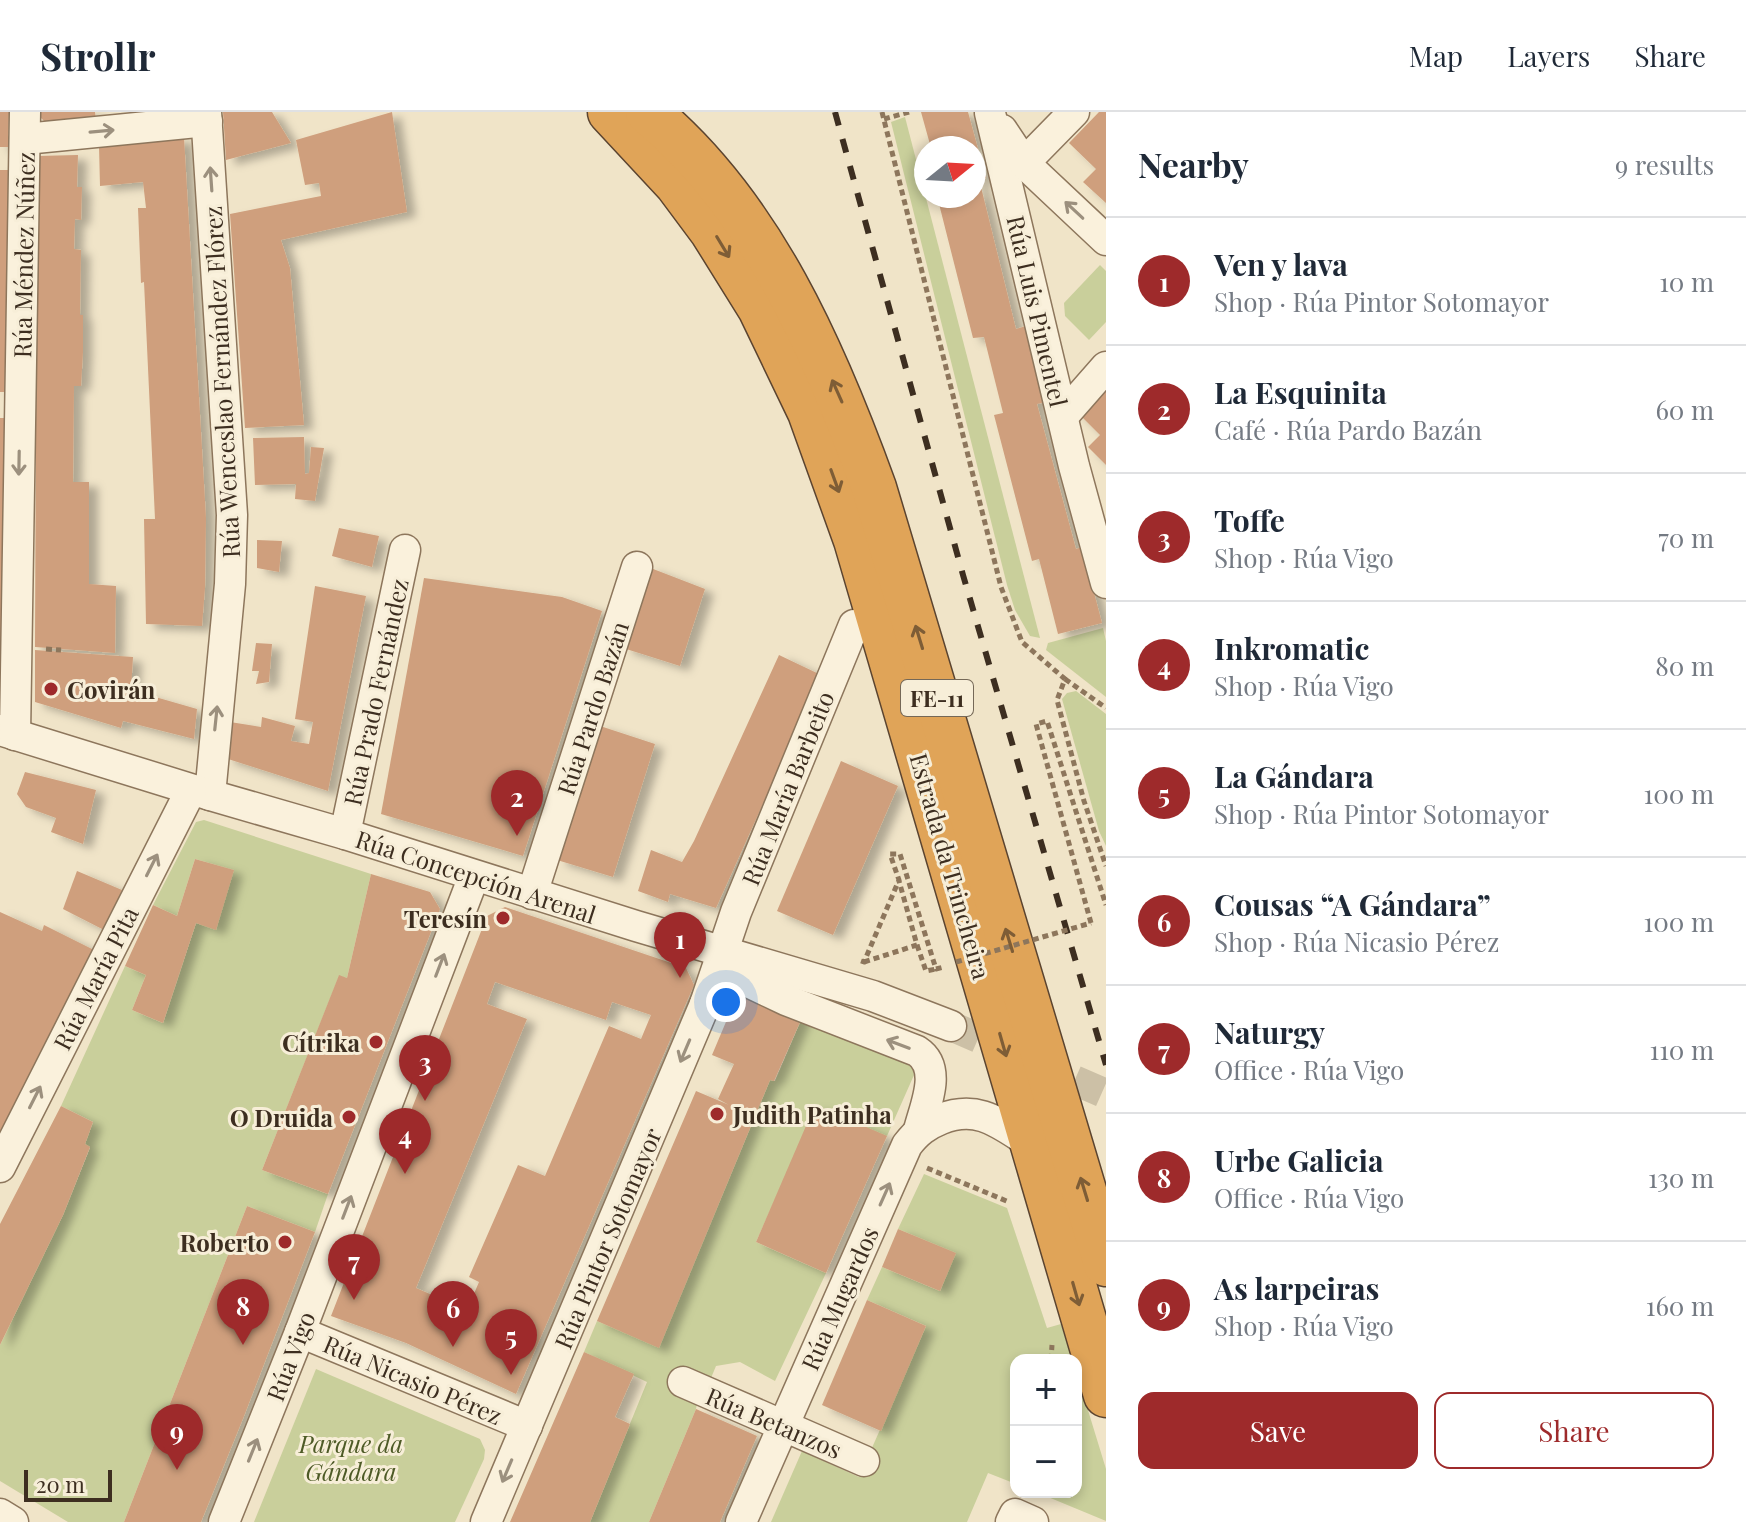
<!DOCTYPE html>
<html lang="en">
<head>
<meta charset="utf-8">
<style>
	:root { --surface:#fff; --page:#f2f2f3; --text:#1f2937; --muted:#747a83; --line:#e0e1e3; --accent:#9e2a2b }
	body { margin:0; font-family:"Playfair Display",serif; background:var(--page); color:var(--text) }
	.controls { position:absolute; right:24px; bottom:24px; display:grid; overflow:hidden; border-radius:16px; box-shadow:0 4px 12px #0003 }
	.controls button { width:72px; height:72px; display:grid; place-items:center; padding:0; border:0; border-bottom:2px solid var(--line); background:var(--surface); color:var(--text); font:40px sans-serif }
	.compass { position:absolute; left:914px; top:24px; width:72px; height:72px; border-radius:50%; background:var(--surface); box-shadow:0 4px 12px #0003; rotate:72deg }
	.scale { position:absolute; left:24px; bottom:20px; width:88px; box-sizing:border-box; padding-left:8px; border:4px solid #3d2e20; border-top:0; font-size:22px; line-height:28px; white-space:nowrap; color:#3d2e20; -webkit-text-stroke:6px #f7eed8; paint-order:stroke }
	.you { position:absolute; left:726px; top:890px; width:28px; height:28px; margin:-20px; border:6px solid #fff; border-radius:50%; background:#1a73e8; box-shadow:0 0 0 12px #1a73e833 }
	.badge { display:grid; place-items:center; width:52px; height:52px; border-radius:50%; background:var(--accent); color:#fff; font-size:26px; font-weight:700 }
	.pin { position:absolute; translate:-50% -66px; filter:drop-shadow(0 2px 4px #0008) }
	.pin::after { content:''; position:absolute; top:42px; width:28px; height:24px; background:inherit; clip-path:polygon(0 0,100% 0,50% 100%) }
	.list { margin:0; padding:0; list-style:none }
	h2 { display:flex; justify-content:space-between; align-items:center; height:104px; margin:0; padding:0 32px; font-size:34px }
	h2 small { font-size:26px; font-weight:400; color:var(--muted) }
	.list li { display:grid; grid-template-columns:52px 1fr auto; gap:24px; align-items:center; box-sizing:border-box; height:128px; padding:0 32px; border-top:2px solid var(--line) }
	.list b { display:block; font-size:30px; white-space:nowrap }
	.list p { margin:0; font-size:26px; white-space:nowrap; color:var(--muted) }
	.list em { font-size:26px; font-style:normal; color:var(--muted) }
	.actions { display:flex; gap:16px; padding:24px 32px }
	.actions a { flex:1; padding:18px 0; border:2px solid var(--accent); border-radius:16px; text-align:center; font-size:28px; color:var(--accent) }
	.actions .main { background:var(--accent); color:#fff }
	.map { position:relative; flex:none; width:1106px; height:1410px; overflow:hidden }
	header { display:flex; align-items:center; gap:48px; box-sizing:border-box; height:112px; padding:0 40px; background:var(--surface); border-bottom:2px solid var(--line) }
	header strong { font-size:38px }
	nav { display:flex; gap:44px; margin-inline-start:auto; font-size:28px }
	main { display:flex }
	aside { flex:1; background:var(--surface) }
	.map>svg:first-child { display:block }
	.green { fill:#c9cf9b }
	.building { fill:#cf9f7d; fill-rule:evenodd; filter:url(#shadow) }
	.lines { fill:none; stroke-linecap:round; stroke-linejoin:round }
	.minor-tunnel { stroke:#ccc0a6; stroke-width:30; stroke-dasharray:30 15; stroke-linecap:butt }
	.minor-casing { stroke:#8d765c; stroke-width:33 }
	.highway-casing { stroke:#5b4430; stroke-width:47 }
	.path { stroke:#8d765c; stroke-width:5; stroke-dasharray:6 4; stroke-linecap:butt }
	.minor { stroke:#faf1dc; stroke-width:30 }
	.highway { stroke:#e0a458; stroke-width:44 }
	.rail { stroke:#3d2e20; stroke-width:6; stroke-dasharray:14 14; stroke-linecap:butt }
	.path-bridge { stroke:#8d765c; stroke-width:5; stroke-dasharray:6 4; stroke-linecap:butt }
	.oneway { stroke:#9c907e }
	.oneway2 { stroke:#7e5d36 }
	.poi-dot { fill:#9e2a2b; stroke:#f7eed8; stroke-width:3 }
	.labels { text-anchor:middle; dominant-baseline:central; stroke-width:6; stroke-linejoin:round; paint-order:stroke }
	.shield { fill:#f7eed8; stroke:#756857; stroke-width:2 }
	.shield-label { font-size:22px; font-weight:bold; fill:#3d2e20 }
	.street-label { font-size:24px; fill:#3d2e20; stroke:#f7eed8 }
	.poi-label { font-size:24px; font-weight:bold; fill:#3d2e20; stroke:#f7eed8; text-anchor:end }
	.park-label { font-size:24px; font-style:italic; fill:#4d5a26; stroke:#f7eed8 }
</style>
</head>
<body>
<header>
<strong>Strollr</strong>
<nav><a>Map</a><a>Layers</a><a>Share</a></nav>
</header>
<main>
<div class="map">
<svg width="1106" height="1410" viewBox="0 0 1106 1410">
	<defs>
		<filter id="shadow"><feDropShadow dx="9" dy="5" stdDeviation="4" flood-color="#0004"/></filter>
	</defs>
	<rect width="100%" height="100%" fill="#f0e4c8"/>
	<g class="green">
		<polygon points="905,5 1040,526 1030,524 1015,498 1007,473 891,10"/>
		<polygon points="1100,153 1106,159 1106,210 1089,228 1065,204 1064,191"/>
		<polygon points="1103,516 1106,529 1106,585 1046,538 1048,531"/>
		<polygon points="1076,579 1106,602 1106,734 1099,719 1062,587 1067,581"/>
		<polygon points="204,708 371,762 347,866 339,864 262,1058 328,1082 315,1120 247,1094 124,1410 68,1410 0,1369 0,1233 63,1103 90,1036 85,1032 93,1010 61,994 125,854 146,863 132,898 163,911 196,811 216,817 233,758 195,747 177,804 153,793 196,710"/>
		<polygon points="804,901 912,951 914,963 887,1024 784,1067 756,1130 826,1161 775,1269 740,1250 716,1254 711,1266 702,1264 696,1297 649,1410 590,1410 647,1270 584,1240 597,1209 659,1235 770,968 775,969"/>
		<polygon points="924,1062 1007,1096 1047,1216 1061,1212 1072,1248 1016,1248 1016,1372 988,1361 967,1410 771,1410 802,1339 859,1365 926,1214 867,1188 882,1155 940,1179 955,1141 898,1117"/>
		<polygon points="316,1257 480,1327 485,1338 484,1347 455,1410 254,1410"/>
		<polygon points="1076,1259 1106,1357 1106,1409 1036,1380 1076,1380"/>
	</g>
	<g class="building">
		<polygon points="0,0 9,0 8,35 0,35"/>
		<polygon points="35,0 95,0 96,8 46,11"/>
		<polygon points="223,0 272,0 291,31 226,48"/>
		<polygon points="392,0 407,100 281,128 290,156 304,313 245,316 230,102 321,84 319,71 305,73 296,28"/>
		<polygon points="921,0 968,0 986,66 979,67 1016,217 1026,214 1046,290 1037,292 1076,437 1082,435 1102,511 1058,522 1039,447 1032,449 994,303 1003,301 984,225 973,226 937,84 974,84 974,36 931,36"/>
		<polygon points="1099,0 1106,0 1106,91 1083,70 1096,57 1069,31"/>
		<polygon points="184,25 206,406 205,476 202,514 146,512 144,407 155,407 144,170 141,171 138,96 146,96 143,70 100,74 99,34"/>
		<polygon points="78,43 77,75 82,75 81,108 75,107 74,137 81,138 80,203 83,203 83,240 81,274 74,274 73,370 89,370 89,472 116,474 115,541 35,535 37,44"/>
		<rect x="0" y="58" width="8" height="222"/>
		<polygon points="1106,263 1106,353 1088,335 1100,323 1074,297"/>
		<polygon points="0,306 5,306 3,567 0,569"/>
		<polygon points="304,325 305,362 309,361 311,335 324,336 315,389 295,387 296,372 255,373 253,326"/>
		<polygon points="339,416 379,424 372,455 332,444"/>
		<polygon points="257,428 282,429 279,460 257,456"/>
		<polygon points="648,455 705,477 680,554 623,536"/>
		<polygon points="424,466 562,485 602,499 523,744 381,702"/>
		<polygon points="315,474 366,484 328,679 225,646 230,610 261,615 262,605 295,614 291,629 309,632 313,610 295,607"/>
		<polygon points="256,531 272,532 269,570 256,572 259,559 252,559"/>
		<polygon points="35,538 133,545 131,578 197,597 194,627 123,609 121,616 35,590"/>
		<polygon points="779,543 821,563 716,796 670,782 668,790 638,779 651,738 682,750 694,729"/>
		<polygon points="597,613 655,632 613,765 557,748"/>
		<polygon points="841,649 898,674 833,823 777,799"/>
		<polygon points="25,660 96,678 83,732 51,720 56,706 26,695 17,682"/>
		<polygon points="195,747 234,758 216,818 196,811 163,911 132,898 146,863 125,854 153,793 177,804"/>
		<polygon points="77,759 122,778 104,818 63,797"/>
		<polygon points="371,762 430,780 440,797 328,1082 262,1058 339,863 347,866"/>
		<path d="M 505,795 L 686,856 L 694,873 L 516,1282 L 406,1231 L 331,1204 L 487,804 ZM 495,870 L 606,908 L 612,890 L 651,903 L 641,927 L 609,914 L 545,1064 L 518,1053 L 469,1165 L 479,1170 L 467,1198 L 416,1176 L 527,907 L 487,892 Z"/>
		<polygon points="0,800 42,819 44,813 94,838 0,1027"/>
		<polygon points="739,879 804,901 774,969 770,968 659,1236 597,1209 696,979 729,993 718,987 734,952 712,943"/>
		<polygon points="815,993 887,1024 826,1161 756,1130"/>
		<polygon points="61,994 93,1010 85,1032 90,1035 63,1103 0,1233 0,1112"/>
		<polygon points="247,1094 315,1120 244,1304 201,1410 124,1410"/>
		<polygon points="898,1117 956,1141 940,1179 882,1155"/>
		<polygon points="867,1188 926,1214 881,1319 822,1293"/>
		<polygon points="584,1240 634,1262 615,1305 630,1312 590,1410 510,1410"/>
		<polygon points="696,1297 757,1324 720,1410 649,1410"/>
	</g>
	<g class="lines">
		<polyline class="minor-tunnel" points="951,914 1106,982"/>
		<g class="minor-casing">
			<g id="minor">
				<polyline points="206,0 232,403 230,472 210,683"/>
				<polyline points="990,1 1074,354 1106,471"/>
				<polyline points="1002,18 1024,51 1106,128"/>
				<polyline points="25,27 207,9"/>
				<polyline points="1024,51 1074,0"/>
				<polyline points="1063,304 1106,255"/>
				<polyline points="0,618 210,683 345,722 636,814 873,884 951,914"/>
				<polyline points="15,623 25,0"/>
				<polyline points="345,722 405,438"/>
				<polyline points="532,782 637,455"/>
				<path d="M 705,892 L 732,869 L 746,869 L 786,888 L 917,939 C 943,956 925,994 919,1018"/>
				<polyline points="0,1055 191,678"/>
				<polyline points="300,1220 527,1314"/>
				<polyline points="683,1270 864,1349"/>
				<polyline points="0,1402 13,1410"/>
				<polyline points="224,1410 300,1220 474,764"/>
				<polyline points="486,1410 705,892 736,800 854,513"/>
				<path d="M 741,1410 L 907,1033 C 917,1020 926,1013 941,1007 C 979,992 1000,1012 1032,1032"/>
				<polyline points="1011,1410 1015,1402 1033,1410"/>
			</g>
		</g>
		<g class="highway-casing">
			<g id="highway">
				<polyline points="610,0 677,72 712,119 760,196 810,300 856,428 1106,1283"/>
				<path d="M 648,0 C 762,94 825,241 874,376 L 1106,1152"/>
			</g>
		</g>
		<g class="path">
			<polyline points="882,0 1001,475 1022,530 1065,567 1057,588 1084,689 1106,754"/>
			<polyline points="884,7 909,0"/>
			<polyline points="46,537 61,538"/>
			<polyline points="1065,567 1106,596"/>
			<polyline points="1091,811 1036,612 1047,609 1106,793"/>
			<polyline points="917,833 926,859 936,857"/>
			<polyline points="861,849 864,850 899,768 890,742 900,742 936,857 944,855"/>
			<polyline points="864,850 917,833 899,769"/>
			<polyline points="927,1056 1009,1090"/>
			<polyline points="1051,1248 1052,1233"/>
			<polyline points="1013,1373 1016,1360"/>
		</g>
		<use href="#minor" class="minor"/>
		<use href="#highway" class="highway"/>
		<polyline class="rail" points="835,0 963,463 1106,953"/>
		<polyline class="path-bridge" points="956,850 1091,811"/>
	</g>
	<defs><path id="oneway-shaft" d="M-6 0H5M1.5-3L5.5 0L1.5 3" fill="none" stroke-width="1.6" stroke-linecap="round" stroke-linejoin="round" transform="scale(2)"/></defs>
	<g class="oneway">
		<use href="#oneway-shaft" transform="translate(102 19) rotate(-5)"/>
		<use href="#oneway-shaft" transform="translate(211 67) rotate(-94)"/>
		<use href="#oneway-shaft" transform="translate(1074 98) rotate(-137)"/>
		<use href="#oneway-shaft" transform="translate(19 351) rotate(91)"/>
		<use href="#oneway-shaft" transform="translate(216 606) rotate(-84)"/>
		<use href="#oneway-shaft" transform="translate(152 753) rotate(-63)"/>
		<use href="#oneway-shaft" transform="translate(440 853) rotate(-69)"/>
		<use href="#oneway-shaft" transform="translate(898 932) rotate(-159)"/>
		<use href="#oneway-shaft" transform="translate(685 939) rotate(113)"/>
		<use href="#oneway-shaft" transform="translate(35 985) rotate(-63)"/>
		<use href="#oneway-shaft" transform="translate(885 1082) rotate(-66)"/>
		<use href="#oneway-shaft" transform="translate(347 1095) rotate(-69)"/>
		<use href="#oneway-shaft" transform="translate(253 1338) rotate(-68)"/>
		<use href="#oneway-shaft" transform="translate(507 1359) rotate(113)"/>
	</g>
	<g class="oneway2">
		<use href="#oneway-shaft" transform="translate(723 135) rotate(59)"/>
		<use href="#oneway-shaft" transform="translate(837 279) rotate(-114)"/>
		<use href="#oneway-shaft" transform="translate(835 369) rotate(70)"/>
		<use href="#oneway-shaft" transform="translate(919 525) rotate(-107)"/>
		<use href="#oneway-shaft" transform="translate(1009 828) rotate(-107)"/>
		<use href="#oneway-shaft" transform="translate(1003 933) rotate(74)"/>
		<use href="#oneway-shaft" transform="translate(1084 1077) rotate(-107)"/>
		<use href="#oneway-shaft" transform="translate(1076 1182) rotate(74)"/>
	</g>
	<g class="poi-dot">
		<circle cx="51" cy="577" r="8"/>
		<circle cx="503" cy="806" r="8"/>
		<circle cx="376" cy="930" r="8"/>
		<circle cx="717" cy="1002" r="8"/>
		<circle cx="349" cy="1005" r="8"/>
		<circle cx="285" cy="1130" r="8"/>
	</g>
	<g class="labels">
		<rect class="shield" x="901" y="568" width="72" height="36" rx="6"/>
		<g class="shield-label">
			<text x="937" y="586">FE-11</text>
		</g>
		<g class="street-label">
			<text transform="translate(23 143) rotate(-89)">Rúa Méndez Núñez</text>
			<text transform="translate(1038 199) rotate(77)">Rúa Luis Pimentel</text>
			<text transform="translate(221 270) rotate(-93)">Rúa Wenceslao Fernández Flórez</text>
			<text transform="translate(375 580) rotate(-78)">Rúa Prado Fernández</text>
			<text transform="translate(592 596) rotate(-72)">Rúa Pardo Bazán</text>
			<text transform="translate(787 676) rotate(-68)">Rúa María Barbeito</text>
			<text transform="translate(951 754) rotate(74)">Estrada da Trincheira</text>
			<text transform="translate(476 764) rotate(18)">Rúa Concepción Arenal</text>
			<text transform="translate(95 866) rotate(-63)">Rúa María Pita</text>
			<text transform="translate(607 1126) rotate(-67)">Rúa Pintor Sotomayor</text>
			<text transform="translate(839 1186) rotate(-66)">Rúa Mugardos</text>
			<text transform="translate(290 1244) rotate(-69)">Rúa Vigo</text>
			<text transform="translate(413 1267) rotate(23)">Rúa Nicasio Pérez</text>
			<text transform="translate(774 1310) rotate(23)">Rúa Betanzos</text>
		</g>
		<g class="poi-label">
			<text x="67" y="577" text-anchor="start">Covirán</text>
			<text x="487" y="806">Teresín</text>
			<text x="360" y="930">Cítrika</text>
			<text x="733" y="1002" text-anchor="start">Judith Patinha</text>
			<text x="333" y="1005">O Druida</text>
			<text x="269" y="1130">Roberto</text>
		</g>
		<g class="park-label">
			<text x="351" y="1331">Parque da<tspan x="351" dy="28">Gándara</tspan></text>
		</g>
	</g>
</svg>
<div class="controls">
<button>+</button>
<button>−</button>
</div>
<svg class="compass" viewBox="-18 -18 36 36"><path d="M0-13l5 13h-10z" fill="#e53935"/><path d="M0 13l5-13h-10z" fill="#747a83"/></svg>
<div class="scale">20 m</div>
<div class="you"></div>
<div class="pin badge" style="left:680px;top:866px">1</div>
<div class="pin badge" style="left:517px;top:724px">2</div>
<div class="pin badge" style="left:425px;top:989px">3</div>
<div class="pin badge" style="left:405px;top:1062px">4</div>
<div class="pin badge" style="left:511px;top:1263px">5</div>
<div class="pin badge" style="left:453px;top:1235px">6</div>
<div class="pin badge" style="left:354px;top:1188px">7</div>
<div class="pin badge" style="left:243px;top:1233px">8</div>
<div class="pin badge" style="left:177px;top:1358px">9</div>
</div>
<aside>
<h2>Nearby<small>9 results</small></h2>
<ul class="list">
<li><span class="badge">1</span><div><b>Ven y lava</b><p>Shop · Rúa Pintor Sotomayor</p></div><em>10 m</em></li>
<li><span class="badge">2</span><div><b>La Esquinita</b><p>Café · Rúa Pardo Bazán</p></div><em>60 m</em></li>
<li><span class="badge">3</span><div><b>Toffe</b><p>Shop · Rúa Vigo</p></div><em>70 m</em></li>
<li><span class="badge">4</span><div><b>Inkromatic</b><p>Shop · Rúa Vigo</p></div><em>80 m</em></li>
<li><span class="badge">5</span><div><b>La Gándara</b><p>Shop · Rúa Pintor Sotomayor</p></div><em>100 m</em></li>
<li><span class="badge">6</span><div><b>Cousas “A Gándara”</b><p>Shop · Rúa Nicasio Pérez</p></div><em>100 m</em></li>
<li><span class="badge">7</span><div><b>Naturgy</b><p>Office · Rúa Vigo</p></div><em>110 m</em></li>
<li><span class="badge">8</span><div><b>Urbe Galicia</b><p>Office · Rúa Vigo</p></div><em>130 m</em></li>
<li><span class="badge">9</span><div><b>As larpeiras</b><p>Shop · Rúa Vigo</p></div><em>160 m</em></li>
</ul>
<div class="actions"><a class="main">Save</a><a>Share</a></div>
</aside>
</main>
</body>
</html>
